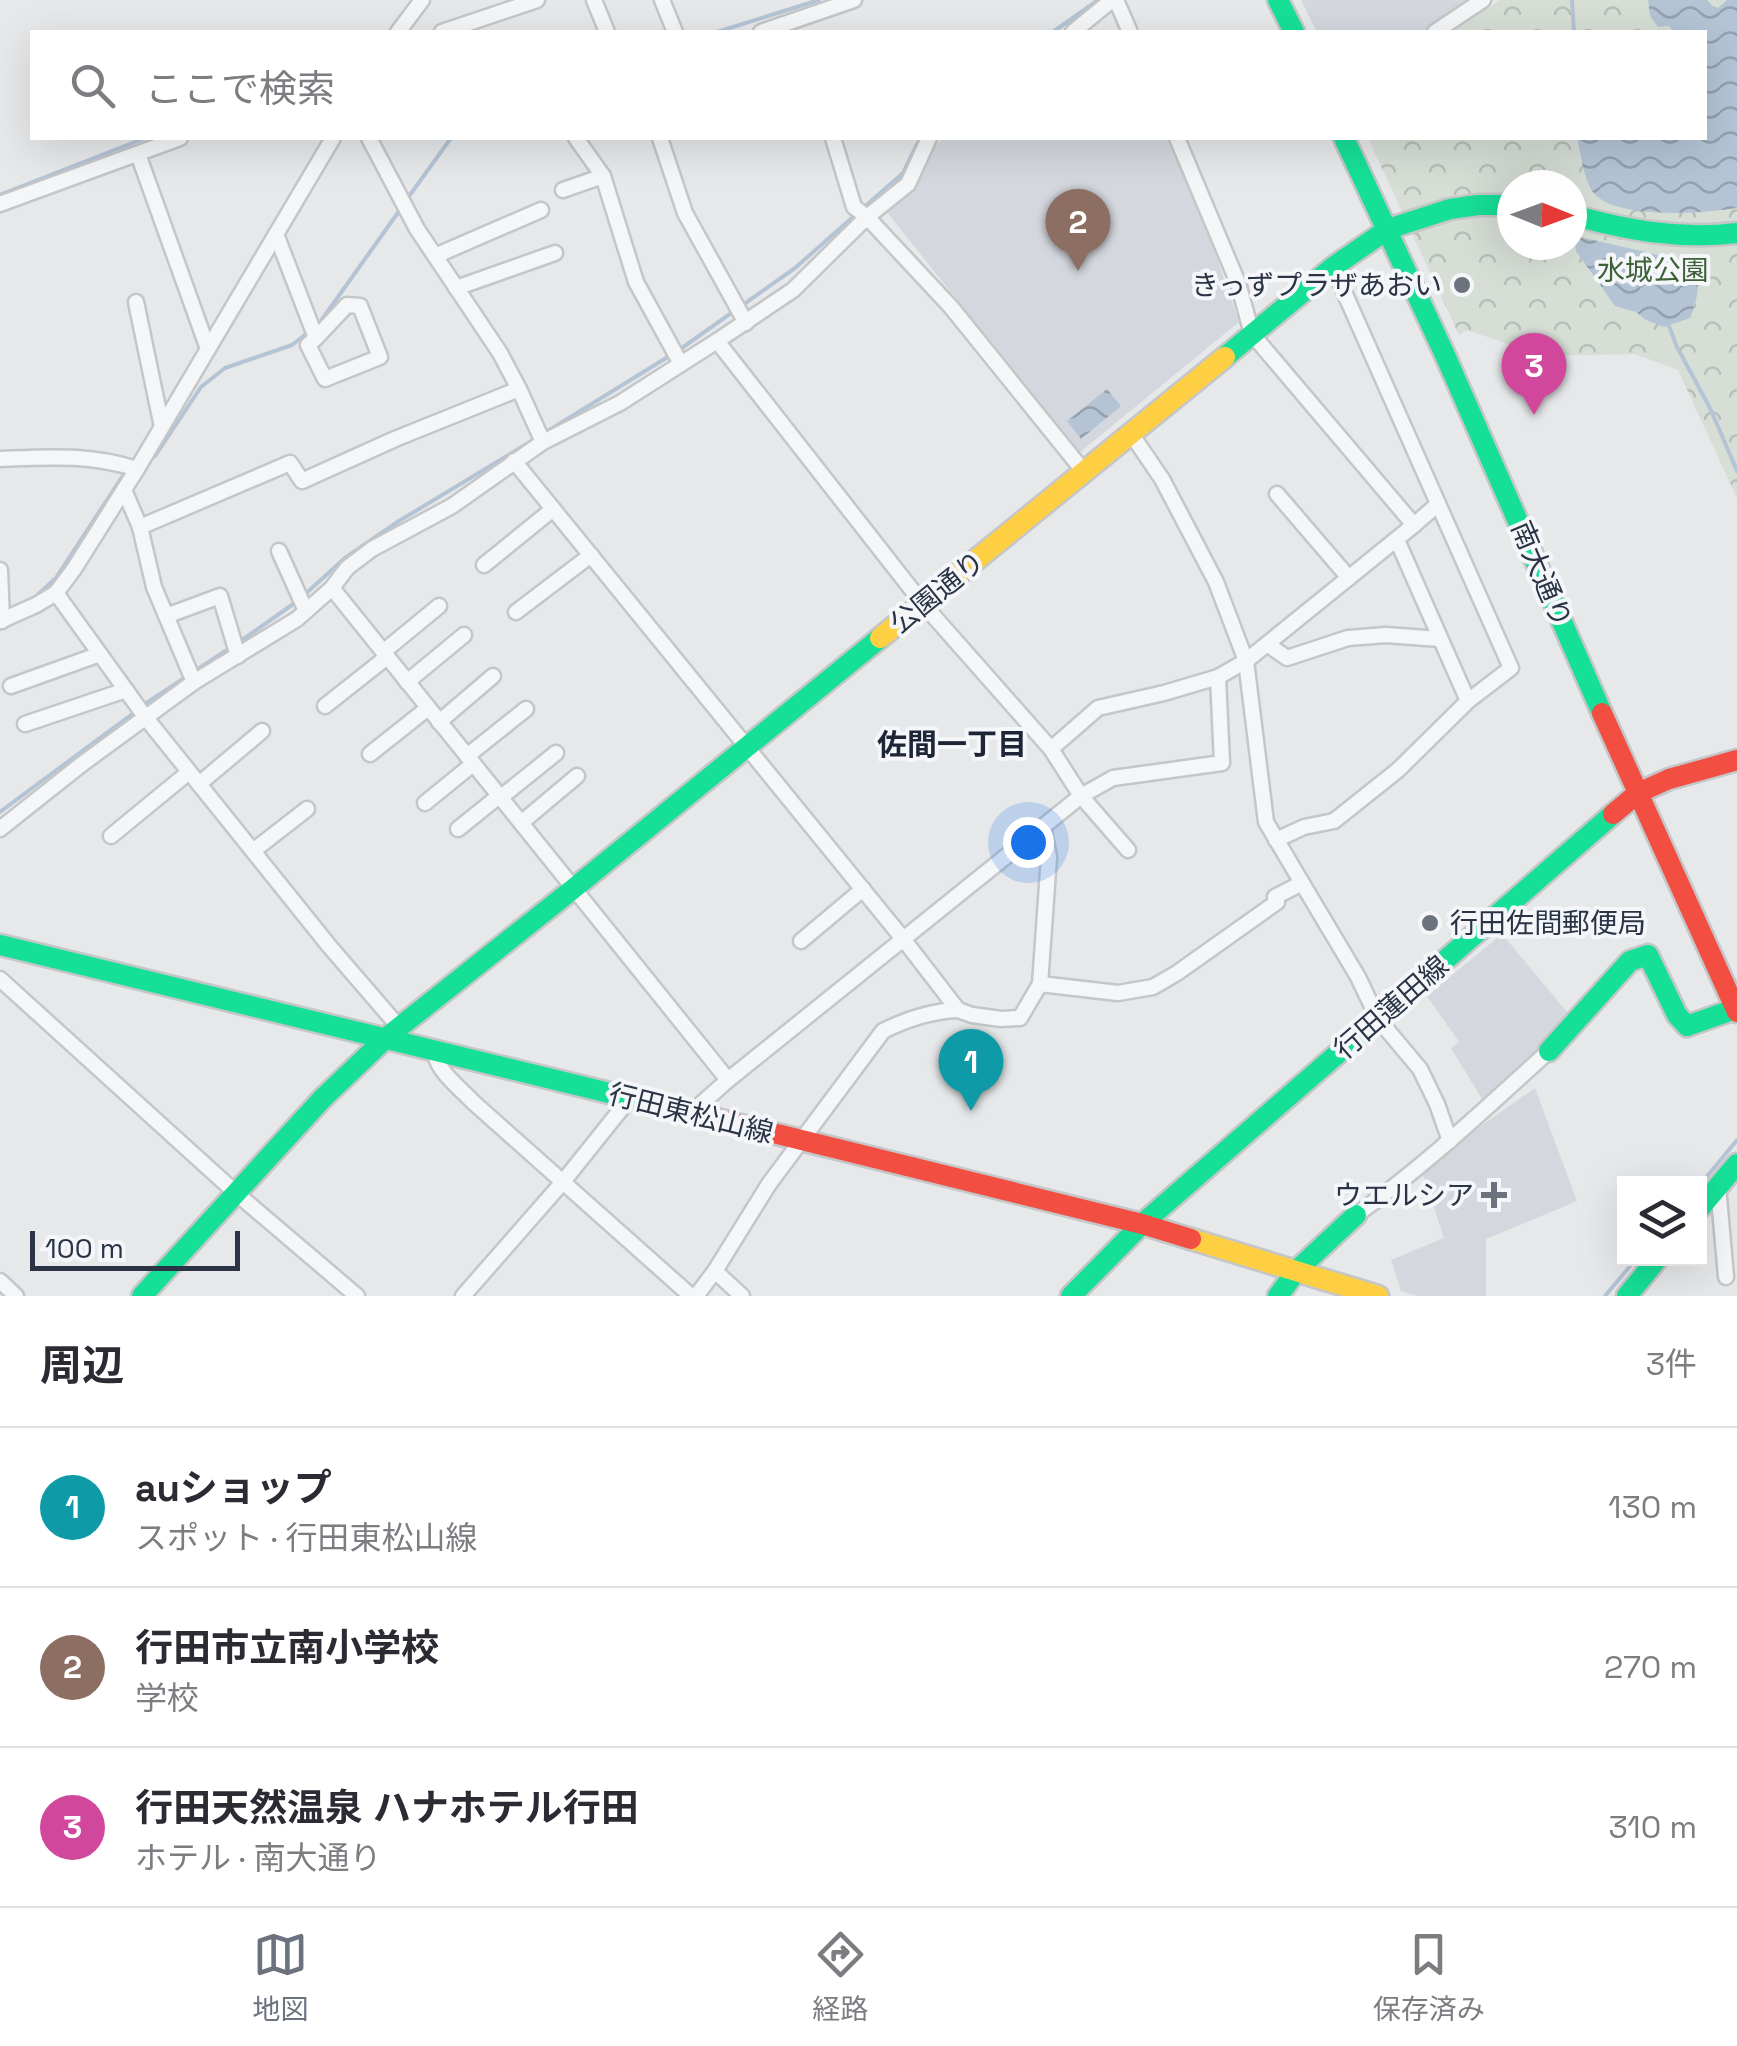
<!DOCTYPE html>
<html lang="ja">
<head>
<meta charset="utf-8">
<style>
	:root { --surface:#fff; --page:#f2f2f3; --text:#2b2b33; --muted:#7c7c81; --line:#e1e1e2; --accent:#6c737f }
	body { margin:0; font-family:"Space Grotesk","Noto Sans JP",sans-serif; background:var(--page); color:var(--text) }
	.controls { position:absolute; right:30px; bottom:30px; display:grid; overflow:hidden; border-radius:0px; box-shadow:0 10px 40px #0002 }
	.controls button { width:90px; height:90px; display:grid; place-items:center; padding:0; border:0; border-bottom:2px solid var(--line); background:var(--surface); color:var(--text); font:50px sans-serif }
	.compass { position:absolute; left:1497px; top:170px; width:90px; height:90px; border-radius:50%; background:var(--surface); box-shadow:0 10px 40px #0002; rotate:91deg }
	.scale { position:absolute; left:30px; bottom:25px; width:210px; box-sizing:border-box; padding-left:10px; border:5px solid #2b3445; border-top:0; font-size:28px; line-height:35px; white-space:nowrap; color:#2b3445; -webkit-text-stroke:8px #f4f6f9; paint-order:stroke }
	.you { position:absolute; left:1028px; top:842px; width:35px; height:35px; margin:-25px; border:8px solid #fff; border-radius:50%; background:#1a73e8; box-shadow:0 0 0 15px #1a73e833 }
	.badge { display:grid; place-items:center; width:65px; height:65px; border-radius:50%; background:var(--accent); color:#fff; font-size:32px; font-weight:700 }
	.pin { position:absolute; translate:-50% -82px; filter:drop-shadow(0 2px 5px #0008) }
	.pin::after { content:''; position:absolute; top:52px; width:35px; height:30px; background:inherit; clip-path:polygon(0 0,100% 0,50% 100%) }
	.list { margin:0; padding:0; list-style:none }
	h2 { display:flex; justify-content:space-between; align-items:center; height:130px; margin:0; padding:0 40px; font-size:42px }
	h2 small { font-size:32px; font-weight:400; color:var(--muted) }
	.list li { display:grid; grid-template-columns:65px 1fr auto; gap:30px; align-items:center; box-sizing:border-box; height:160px; padding:0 40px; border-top:2px solid var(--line) }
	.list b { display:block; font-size:38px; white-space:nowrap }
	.list p { margin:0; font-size:32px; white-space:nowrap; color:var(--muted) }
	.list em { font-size:32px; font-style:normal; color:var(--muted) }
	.icon { flex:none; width:55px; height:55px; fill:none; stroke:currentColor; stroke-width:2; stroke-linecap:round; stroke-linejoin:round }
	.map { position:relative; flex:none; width:1737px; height:1296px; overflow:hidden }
	.search { position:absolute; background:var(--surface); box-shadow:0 10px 40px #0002; left:30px; right:30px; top:30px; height:110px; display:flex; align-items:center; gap:25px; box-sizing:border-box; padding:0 35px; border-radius:0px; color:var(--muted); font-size:38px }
	.sheet { height:610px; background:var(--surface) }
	nav { display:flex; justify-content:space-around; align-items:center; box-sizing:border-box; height:140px; border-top:2px solid var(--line); background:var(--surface); font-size:28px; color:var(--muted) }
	nav a { display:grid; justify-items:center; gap:5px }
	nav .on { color:var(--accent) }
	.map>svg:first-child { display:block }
	.built { fill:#d4d7dd }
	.forest { fill:url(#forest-crowns); fill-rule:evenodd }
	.water { fill:url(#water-waves) }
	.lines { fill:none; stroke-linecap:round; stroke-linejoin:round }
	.stream { stroke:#b4c4d5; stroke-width:4 }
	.street-casing { stroke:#c4c6c8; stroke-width:19 }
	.fast-casing { stroke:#c4c6c8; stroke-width:25 }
	.slow-casing { stroke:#c4c6c8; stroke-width:25 }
	.jam-casing { stroke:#c4c6c8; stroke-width:25 }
	.street { stroke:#f5f6f7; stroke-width:14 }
	.fast { stroke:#16e098; stroke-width:20 }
	.slow { stroke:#ffcf43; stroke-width:20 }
	.jam { stroke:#f24e42; stroke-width:20 }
	.poi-dot { fill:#6c737f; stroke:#f4f6f9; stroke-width:4 }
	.labels { text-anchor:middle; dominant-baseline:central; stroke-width:8; stroke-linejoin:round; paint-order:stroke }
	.park-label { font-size:28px; fill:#3f6138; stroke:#f4f6f9 }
	.poi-label { font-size:28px; fill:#2b3445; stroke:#f4f6f9; text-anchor:end }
	.street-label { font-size:28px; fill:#2b3445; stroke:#f4f6f9 }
	.neighbourhood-label { font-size:30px; font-weight:bold; fill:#1d2536; stroke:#f4f6f9 }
</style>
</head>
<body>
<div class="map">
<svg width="1737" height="1296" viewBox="0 0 1737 1296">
	<defs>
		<pattern id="forest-crowns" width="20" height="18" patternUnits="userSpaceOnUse" patternTransform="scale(2.5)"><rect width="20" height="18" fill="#d6ded6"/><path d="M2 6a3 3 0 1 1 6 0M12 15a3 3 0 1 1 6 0" fill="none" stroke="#b8bfb9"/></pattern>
		<pattern id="water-waves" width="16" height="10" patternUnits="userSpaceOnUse" patternTransform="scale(2.5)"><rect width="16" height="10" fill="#b4c4d5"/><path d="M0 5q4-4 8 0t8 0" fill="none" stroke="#93a0af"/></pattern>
	</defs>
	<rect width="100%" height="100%" fill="#e6e8ea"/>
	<g class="built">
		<polygon points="1301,0 1469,0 1470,1 1422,32 1317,32"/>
		<polygon points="944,138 1167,138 1204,221 1239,322 1079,453 886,211 918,183 935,146"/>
		<polygon points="1502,934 1572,1018 1545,1049 1485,1104 1451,1048 1459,1042 1427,996"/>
		<polygon points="1535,1088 1577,1201 1486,1239 1486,1296 1417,1296 1401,1291 1391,1260 1444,1238 1423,1175 1464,1138"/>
	</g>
	<path class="forest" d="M 1500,0 L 1737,0 L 1737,498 L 1678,370 L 1635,354 L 1544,356 L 1467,330 L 1459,335 L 1368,138 L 1704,138 L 1704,32 L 1453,32 ZM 1512,185 L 1572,185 L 1572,245 L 1512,245 Z"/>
	<g class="water">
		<path d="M 1648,0 L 1707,0 L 1716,10 L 1727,0 L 1737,0 L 1737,208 C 1705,213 1613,221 1592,191 C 1583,176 1581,154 1577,138 L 1704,138 L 1704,32 L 1674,32 L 1669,26 L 1658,27 L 1650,16 Z"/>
		<path d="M 1580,237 L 1694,263 C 1701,282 1698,299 1690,318 L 1664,327 L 1646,320 L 1636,312 L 1615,306 L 1576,251 L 1575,240 Z"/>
		<polygon points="1107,389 1121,406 1081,439 1067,421"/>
	</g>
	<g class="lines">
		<g class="stream">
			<polyline points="1572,0 1574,32"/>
			<polyline points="717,32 819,0"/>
			<polyline points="1053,32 1098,0"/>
			<polyline points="0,195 145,138"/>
			<polyline points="407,199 451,138"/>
			<polyline points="318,325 402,207"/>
			<polyline points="1669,326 1677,347 1710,408 1737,471"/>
			<polyline points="679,350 795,268 903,173 920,138"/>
			<polyline points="543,434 671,355"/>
			<polyline points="152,456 155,456 201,387 225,368 292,345 310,331"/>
			<polyline points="303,596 345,558 399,521 535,439"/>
			<polyline points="32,600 56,578 126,471"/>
			<polyline points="238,643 296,602"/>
			<polyline points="142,706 230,648"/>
			<polyline points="0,812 135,712"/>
			<polyline points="1700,1185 1737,1140"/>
			<polyline points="1605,1296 1637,1258"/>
		</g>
		<g class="street-casing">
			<g id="street">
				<polyline points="594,0 607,32"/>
				<polyline points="662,0 675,32"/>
				<polyline points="1116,0 1130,32"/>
				<polyline points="398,32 422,0"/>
				<polyline points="442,32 537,0"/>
				<polyline points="761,32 854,0"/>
				<polyline points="1073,32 1112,0"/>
				<polyline points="1435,32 1483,0"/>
				<polyline points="369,138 417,229 500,353 519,389"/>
				<polyline points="576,138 603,176 636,282 681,364"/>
				<polyline points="660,138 685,213 746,323"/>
				<polyline points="833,138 854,207 867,217 951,307 1085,473"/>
				<polyline points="929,138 908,184 867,217 793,290 717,341 923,604 1051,749 1081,796 1128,850"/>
				<polyline points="1177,138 1238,283 1252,334 1414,525"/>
				<polyline points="138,154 208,349"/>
				<polyline points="563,190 603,176"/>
				<polyline points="0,204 180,138"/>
				<polyline points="276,234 316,338 308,345 325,379 380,357 360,306 347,305 316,338"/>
				<polyline points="435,256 541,210"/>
				<polyline points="456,288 555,253"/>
				<polyline points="136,302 162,427"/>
				<polyline points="1132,435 1162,479 1216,582 1246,661 1266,822 1302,883"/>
				<path d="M 0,459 C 50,457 88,454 137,469"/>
				<polyline points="514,461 904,940 958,1010 972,1015 1001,1019 1020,1018 1040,984 1118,993 1153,987 1177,973 1277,902 1275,897 1302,883 1358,977 1378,1019 1420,1069 1437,1104 1450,1141"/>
				<polyline points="124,490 140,527 154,587 194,682"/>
				<polyline points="1277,494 1349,578"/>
				<polyline points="140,527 290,463 302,481 395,439 519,389 543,442"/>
				<polyline points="1397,540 1468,701"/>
				<polyline points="279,551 306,611"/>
				<polyline points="484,565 553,509"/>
				<polyline points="0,570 2,621"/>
				<polyline points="332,588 728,1080"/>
				<polyline points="56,593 146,718 330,947 399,1027"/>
				<polyline points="516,612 591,555"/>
				<polyline points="166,616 220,596 238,656"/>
				<polyline points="0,621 36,605 56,593 74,569 137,469 333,138"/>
				<polyline points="1267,644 1287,658 1348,638 1386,635 1440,639"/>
				<polyline points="383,652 439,606"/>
				<polyline points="407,682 464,635"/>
				<polyline points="11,686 100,654"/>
				<polyline points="325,706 387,657"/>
				<polyline points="439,722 493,676"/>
				<polyline points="25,724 126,690"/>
				<polyline points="1051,749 1098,708 1164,693 1218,677 1246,661 1414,525 1438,504"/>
				<polyline points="370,754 428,708"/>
				<polyline points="467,756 526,709"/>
				<polyline points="199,784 262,731"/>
				<polyline points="500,798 556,753"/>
				<polyline points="425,803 473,764"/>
				<polyline points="521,823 577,776"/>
				<polyline points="0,829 82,764 194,682 297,619 332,588 347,568 372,549 452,506 543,442 620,403 717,341"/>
				<polyline points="458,829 499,796"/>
				<polyline points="111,836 189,772"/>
				<polyline points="1276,840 1304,827 1334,821 1398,770 1468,701 1511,668 1333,267"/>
				<polyline points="253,851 307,809"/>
				<polyline points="801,941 863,889"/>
				<polyline points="0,979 236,1193 357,1296"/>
				<polyline points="1040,984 1049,857 1043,826"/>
				<path d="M 434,1049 C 436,1071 458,1086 473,1102 L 691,1296"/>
				<polyline points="694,1114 701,1104 728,1080 1081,796 1113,778 1222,763 1218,677"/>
				<polyline points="1718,1186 1726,1277"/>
				<path d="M 1356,1215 C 1425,1166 1486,1108 1549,1051"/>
				<polyline points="715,1271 742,1296"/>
				<polyline points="0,1281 16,1296"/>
				<polyline points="463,1296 562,1183 630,1098"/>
				<path d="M 696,1296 L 715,1271 L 769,1184 L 883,1031 C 907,1019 931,1011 958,1010"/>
			</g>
		</g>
		<g class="fast-casing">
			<g id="fast">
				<polyline points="1278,0 1294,32"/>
				<polyline points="1344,138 1445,355 1602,713"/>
				<path d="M 1572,215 C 1627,230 1680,240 1737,233"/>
				<polyline points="1225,357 1333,267 1388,229 1450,209 1478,205 1512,205"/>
				<polyline points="0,945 700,1115"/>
				<polyline points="1549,1051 1630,961 1648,955 1677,1015 1687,1026 1735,1009"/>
				<polyline points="1700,1208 1737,1164"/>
				<polyline points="142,1296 322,1099 387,1037 573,889 880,638"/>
				<polyline points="1071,1296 1142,1224 1613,814"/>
				<polyline points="1278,1296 1297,1270 1356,1215"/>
				<polyline points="1627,1296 1658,1258"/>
			</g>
		</g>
		<g class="slow-casing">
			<g id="slow">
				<polyline points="880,638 1225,357"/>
				<polyline points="1191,1239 1378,1296"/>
			</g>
		</g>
		<g class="jam-casing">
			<g id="jam">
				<polyline points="1602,713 1737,1012"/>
				<polyline points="1613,814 1638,793 1669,779 1737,760"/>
				<polyline points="700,1115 1142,1224 1191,1239"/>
			</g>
		</g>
		<use href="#street" class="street"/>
		<use href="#fast" class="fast"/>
		<use href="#slow" class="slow"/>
		<use href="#jam" class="jam"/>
	</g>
	<g class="poi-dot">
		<circle cx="1462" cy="285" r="10"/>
		<circle cx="1430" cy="923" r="10"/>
		<path d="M1489 1180h10v10h10v10h-10v10h-10v-10h-10v-10h10z"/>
	</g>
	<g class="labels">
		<g class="park-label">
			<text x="1653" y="270">水城公園</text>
		</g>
		<g class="poi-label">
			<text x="1442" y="285">きっずプラザあおい</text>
			<text x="1450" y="923" text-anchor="start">行田佐間郵便局</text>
			<text x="1474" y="1195">ウエルシア</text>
		</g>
		<g class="street-label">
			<text transform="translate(1542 574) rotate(67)">南大通り</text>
			<text transform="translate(937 592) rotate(-39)">公園通り</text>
			<text transform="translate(1391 1007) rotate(-41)">行田蓮田線</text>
			<text transform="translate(691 1113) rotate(14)">行田東松山線</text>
		</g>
		<g class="neighbourhood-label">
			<text x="952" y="744">佐間一丁目</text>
		</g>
	</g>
</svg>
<div class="controls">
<button><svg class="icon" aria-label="layers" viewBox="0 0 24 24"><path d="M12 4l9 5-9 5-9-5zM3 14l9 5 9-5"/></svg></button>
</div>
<svg class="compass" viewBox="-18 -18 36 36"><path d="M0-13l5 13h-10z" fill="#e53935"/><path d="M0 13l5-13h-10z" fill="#7c7c81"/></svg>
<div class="scale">100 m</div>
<div class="you"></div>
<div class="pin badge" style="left:971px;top:1111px;background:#0f9aa8">1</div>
<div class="pin badge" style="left:1078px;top:271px;background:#8d6e63">2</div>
<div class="pin badge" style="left:1534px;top:415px;background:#d1479c">3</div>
<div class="search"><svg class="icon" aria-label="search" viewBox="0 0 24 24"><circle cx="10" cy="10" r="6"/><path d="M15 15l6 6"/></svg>ここで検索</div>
</div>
<section class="sheet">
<h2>周辺<small>3件</small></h2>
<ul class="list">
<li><span class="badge" style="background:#0f9aa8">1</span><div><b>auショップ</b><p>スポット · 行田東松山線</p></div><em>130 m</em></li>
<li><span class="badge" style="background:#8d6e63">2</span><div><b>行田市立南小学校</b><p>学校</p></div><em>270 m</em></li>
<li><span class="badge" style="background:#d1479c">3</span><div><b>行田天然温泉 ハナホテル行田</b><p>ホテル · 南大通り</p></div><em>310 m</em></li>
</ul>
</section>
<nav>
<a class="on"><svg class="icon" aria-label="map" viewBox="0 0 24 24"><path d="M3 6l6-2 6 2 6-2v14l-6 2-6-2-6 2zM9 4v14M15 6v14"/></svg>地図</a>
<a><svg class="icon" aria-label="directions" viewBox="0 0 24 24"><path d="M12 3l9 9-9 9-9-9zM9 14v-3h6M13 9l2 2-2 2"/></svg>経路</a>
<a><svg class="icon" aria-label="saved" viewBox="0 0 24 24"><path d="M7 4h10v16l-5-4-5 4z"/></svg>保存済み</a>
</nav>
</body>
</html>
